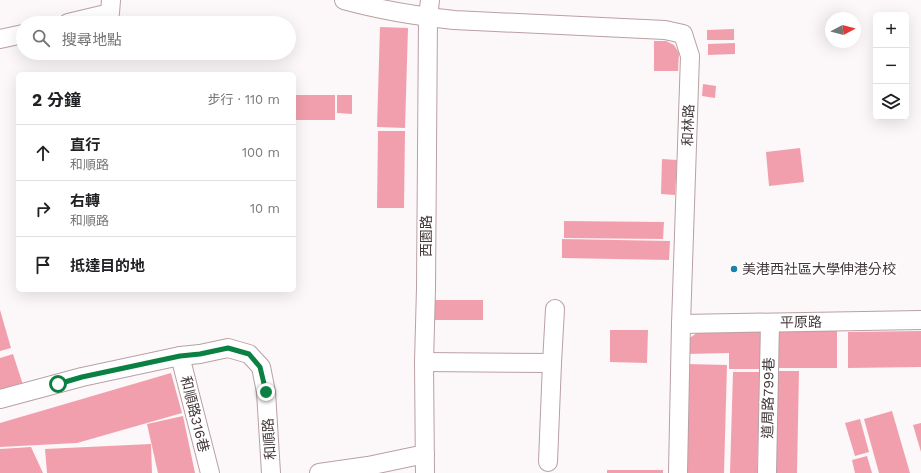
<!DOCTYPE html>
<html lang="zh-TW">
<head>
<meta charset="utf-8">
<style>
	:root { --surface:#fff; --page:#f2f2f2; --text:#202124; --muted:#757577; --line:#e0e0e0 }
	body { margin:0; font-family:"Work Sans","Noto Sans TC",sans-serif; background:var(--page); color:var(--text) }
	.controls { position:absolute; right:12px; top:12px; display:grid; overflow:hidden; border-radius:6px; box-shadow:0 4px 16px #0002 }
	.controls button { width:36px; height:36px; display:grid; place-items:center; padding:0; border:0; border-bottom:1px solid var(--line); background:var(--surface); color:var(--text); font:20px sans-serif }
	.compass { position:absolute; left:825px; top:12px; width:36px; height:36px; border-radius:50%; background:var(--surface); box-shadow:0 4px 16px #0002; rotate:83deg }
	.stop { position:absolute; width:12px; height:12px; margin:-9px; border:3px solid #0b8043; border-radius:50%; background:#fff }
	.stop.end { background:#0b8043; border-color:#fff; box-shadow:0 1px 4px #0008 }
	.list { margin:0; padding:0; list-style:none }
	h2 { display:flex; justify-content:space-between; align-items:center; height:52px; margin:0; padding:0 16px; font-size:17px }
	h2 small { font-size:13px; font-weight:400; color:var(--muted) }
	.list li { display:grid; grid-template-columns:26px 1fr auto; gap:12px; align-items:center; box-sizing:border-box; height:56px; padding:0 16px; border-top:1px solid var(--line) }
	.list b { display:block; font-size:15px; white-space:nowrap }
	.list p { margin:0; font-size:13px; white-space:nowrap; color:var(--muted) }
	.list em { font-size:13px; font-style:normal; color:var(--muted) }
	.icon { flex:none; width:22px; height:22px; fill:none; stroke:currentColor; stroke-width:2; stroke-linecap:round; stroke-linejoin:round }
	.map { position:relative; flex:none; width:921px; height:473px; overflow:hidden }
	.search { position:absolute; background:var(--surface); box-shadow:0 4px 16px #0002; left:16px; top:16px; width:280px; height:44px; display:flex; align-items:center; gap:10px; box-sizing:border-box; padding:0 14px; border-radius:22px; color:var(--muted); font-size:15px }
	.panel { position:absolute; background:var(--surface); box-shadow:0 4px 16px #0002; left:16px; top:72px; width:280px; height:220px; border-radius:6px }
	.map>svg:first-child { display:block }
	.building { fill:#f29fad }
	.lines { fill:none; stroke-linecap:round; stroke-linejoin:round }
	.minor-casing { stroke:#b9a0a3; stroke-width:20 }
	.minor { stroke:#fff; stroke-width:18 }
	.route { stroke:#0b8043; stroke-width:5 }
	.poi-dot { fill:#1a82ab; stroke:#fff; stroke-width:1.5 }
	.labels { text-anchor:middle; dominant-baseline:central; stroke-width:3.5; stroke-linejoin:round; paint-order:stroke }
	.street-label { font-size:14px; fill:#43383a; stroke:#fff }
	.poi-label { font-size:14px; fill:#43383a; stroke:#fff; text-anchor:start }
</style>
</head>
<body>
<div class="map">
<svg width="921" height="473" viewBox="0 0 921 473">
	<rect width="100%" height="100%" fill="#fcf7f8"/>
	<g class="building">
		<polygon points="380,27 408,28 405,128 377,127"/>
		<polygon points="734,29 734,40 707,40 707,30"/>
		<polygon points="654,41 666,41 674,45 679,53 678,71 654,71"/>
		<polygon points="735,43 735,54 708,55 708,44"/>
		<polygon points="703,84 716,86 715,98 702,96"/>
		<rect x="294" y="95" width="41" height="25"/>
		<polygon points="337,95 352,95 352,114 337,113"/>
		<polygon points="378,131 405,131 404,208 377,208"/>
		<polygon points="800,148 804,182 769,186 766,152"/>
		<polygon points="662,159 677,160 675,195 661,194"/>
		<polygon points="564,221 664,222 663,239 564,238"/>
		<polygon points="562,239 670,241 669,260 562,258"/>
		<rect x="434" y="300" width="49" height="20"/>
		<polygon points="0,310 11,348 0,351"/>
		<polygon points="610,330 648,330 647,363 610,362"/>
		<rect x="778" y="331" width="59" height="37"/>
		<polygon points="921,331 921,367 848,368 848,332"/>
		<polygon points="698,332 760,332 760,369 729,369 729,353 687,354 687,340"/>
		<polygon points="13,354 25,391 0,399 0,358"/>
		<polygon points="686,364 727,365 724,473 684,473"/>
		<polygon points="772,371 799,371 797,473 770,473"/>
		<polygon points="733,372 760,372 757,473 730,473"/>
		<polygon points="171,373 182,413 77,443 0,447 0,423"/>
		<polygon points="892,411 910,473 879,473 864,419"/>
		<polygon points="183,416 195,473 158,473 147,424"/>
		<polygon points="860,419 869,452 855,456 845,423"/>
		<polygon points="921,423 921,452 913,425"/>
		<polygon points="151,444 152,473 47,473 45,449"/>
		<polygon points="31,447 43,473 0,473 0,449"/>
		<polygon points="867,456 872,473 855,473 852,460"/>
		<rect x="607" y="470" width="56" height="3"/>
	</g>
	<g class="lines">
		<g class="minor-casing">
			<g id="minor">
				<path d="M 344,0 C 380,10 417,16 454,20 L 665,30 L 683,34 L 690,56 L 681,324 L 678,473"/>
				<polyline points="68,23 110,13 111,0"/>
				<polyline points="0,39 23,34"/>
				<polyline points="681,324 921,320"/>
				<polyline points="180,356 210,473"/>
				<polyline points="424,362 552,363"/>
				<polyline points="0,399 82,377 180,356 200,354 228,348 249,354 261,367 266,392 271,473"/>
				<polyline points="548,462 552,363 555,309"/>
				<polyline points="319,473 368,466 425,454"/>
				<polyline points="425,473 424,362 426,288 428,17 430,0"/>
				<polyline points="767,473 770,323"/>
			</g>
		</g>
		<use href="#minor" class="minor"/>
	</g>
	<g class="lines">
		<polyline class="route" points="58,384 82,377 180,356 200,354 228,348 249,354 260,367 266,392"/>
	</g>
	<circle class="poi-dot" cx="734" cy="269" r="4"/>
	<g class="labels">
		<g class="street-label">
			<text transform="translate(688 125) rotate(-88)">和林路</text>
			<text transform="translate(426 236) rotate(-90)">西園路</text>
			<text transform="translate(801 322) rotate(-1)">平原路</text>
			<text transform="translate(768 398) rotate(-89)">道周路799巷</text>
			<text transform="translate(195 414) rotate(76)">和順路316巷</text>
			<text transform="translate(269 439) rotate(-94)">和順路</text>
		</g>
		<g class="poi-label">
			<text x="742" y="269">美港西社區大學伸港分校</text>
		</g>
	</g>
</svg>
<div class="controls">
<button>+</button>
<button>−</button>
<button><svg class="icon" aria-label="layers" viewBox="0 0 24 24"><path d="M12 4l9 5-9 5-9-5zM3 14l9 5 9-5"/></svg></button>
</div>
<svg class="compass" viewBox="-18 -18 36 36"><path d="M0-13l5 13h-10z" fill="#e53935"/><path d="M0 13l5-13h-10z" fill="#757577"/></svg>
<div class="stop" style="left:58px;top:384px"></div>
<div class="stop end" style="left:266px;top:392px"></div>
<div class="search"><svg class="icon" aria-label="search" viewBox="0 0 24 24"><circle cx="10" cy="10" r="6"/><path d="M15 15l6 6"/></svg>搜尋地點</div>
<section class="panel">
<h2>2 分鐘<small>步行 · 110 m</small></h2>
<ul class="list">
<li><svg class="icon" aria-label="ahead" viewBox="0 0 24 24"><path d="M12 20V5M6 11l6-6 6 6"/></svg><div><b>直行</b><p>和順路</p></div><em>100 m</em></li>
<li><svg class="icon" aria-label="right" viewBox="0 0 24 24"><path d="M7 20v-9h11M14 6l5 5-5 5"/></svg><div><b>右轉</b><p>和順路</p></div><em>10 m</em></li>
<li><svg class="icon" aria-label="arrive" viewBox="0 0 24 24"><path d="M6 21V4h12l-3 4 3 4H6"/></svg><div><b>抵達目的地</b></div></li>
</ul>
</section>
</div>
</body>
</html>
